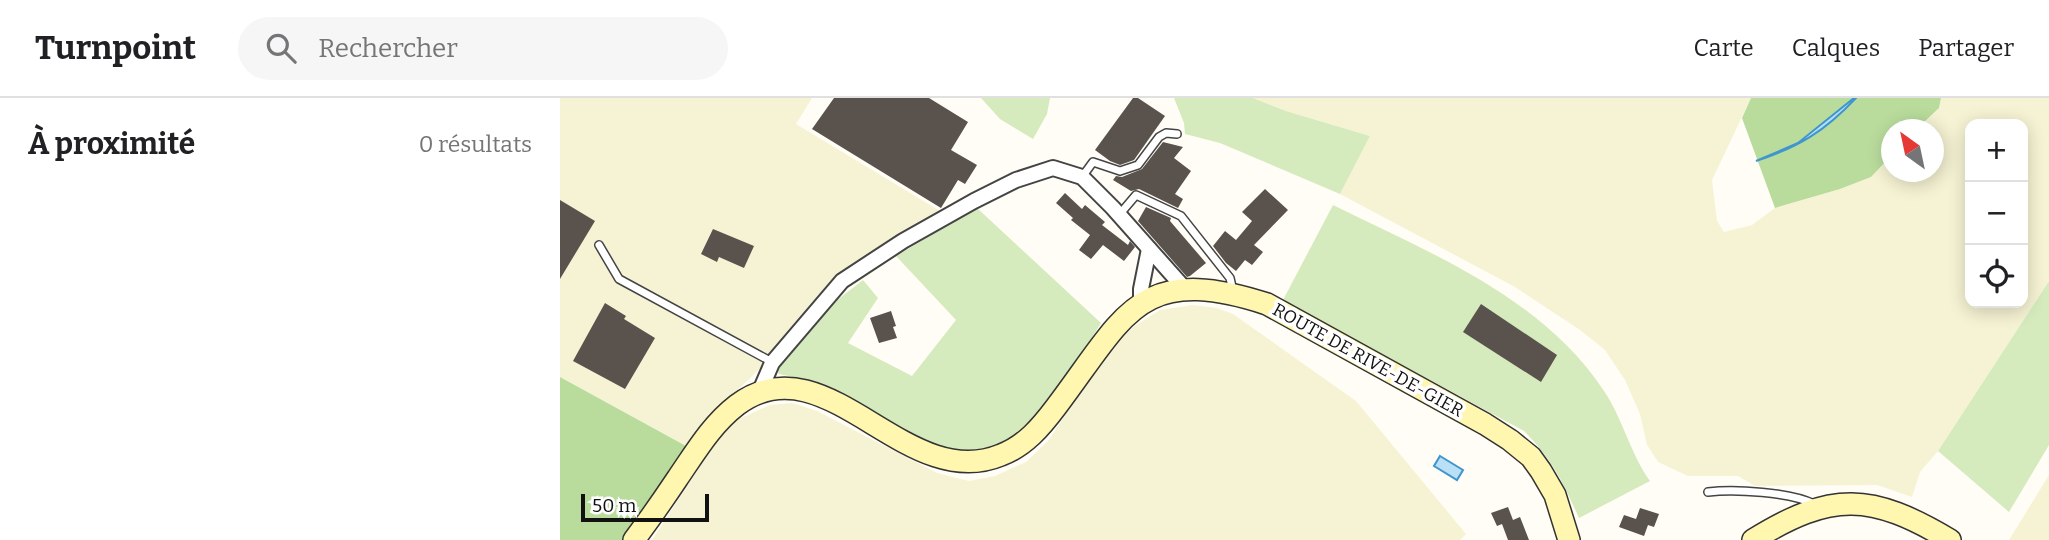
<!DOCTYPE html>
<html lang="fr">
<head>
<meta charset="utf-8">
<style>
	:root { --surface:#fff; --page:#f6f6f6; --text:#202124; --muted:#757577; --line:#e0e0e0 }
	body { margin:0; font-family:Bitter,serif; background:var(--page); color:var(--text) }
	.controls { position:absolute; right:21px; top:21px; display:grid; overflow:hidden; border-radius:14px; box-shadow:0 4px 18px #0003 }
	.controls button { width:63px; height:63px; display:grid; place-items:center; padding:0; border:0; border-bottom:2px solid var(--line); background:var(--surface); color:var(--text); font:35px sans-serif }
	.compass { position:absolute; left:1321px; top:21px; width:63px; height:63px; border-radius:50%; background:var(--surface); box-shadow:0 4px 18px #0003; rotate:327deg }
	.scale { position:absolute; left:21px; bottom:18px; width:128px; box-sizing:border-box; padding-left:7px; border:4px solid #111; border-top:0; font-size:19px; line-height:24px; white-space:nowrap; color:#111; -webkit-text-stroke:5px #fff; paint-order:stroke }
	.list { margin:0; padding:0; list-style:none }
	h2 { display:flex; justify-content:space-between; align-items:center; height:91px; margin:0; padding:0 28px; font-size:30px }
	h2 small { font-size:23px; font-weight:400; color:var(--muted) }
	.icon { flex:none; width:38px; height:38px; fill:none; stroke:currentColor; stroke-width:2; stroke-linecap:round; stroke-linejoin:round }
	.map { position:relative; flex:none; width:1489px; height:442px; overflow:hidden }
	header { display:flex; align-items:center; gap:42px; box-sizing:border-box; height:98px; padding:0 35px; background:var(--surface); border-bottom:2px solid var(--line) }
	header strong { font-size:33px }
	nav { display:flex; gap:38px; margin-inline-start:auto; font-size:24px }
	.search { width:490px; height:63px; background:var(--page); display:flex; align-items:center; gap:18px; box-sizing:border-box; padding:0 24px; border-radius:38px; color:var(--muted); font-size:26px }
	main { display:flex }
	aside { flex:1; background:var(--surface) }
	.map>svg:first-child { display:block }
	.farmland { fill:#f6f3d4; fill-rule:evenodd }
	.green { fill:#d5ebbd }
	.forest { fill:#b9dc9c }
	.water { fill:#b9e0f7; stroke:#3f96cf; stroke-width:2 }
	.building { fill:#5a524d }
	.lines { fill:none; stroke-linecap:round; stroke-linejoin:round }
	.lane-casing { stroke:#444; stroke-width:10 }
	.street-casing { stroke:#444; stroke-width:18 }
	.secondary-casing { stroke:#333; stroke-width:24 }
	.lane { stroke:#fff; stroke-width:7 }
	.street { stroke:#fff; stroke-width:14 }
	.secondary { stroke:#fff6b0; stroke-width:21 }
	.labels { text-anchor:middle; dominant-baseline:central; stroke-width:7; stroke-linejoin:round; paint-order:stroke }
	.street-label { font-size:18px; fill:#111; stroke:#fff }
</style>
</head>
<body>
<header>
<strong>Turnpoint</strong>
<div class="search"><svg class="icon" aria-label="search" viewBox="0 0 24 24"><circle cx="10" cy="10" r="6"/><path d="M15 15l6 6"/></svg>Rechercher</div>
<nav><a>Carte</a><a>Calques</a><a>Partager</a></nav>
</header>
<main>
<aside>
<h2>À proximité<small>0 résultats</small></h2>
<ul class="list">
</ul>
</aside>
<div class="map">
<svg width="1489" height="442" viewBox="0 0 1489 442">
	<rect width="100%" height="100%" fill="#fffdf5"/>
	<g class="farmland">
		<polygon points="0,0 252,0 236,26 385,116 320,153 184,286 159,308 126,348 0,279"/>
		<path d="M 693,0 L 1191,0 L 1152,82 L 1157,123 L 1164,134 L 1192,127 L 1215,110 L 1280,91 L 1311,79 L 1331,58 L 1332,74 L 1374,74 L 1374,32 L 1358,31 L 1379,10 L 1381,0 L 1489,0 L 1489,183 L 1378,353 L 1360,374 L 1352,399 L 1317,387 L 1195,388 L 1178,378 L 1128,378 L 1098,364 L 1087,347 L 1080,316 L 1065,282 L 1045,252 L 1020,232 L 955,189 L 780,96 L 810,38 L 726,13 ZM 1410,26 L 1463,26 L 1463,205 L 1410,205 Z"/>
		<polygon points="633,207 657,210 673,216 796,303 906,436 900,442 92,442 159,339 179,321 210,307 232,305 257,313 377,375 409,383 435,378 466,364 488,343 547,254 573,229 600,212"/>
		<polygon points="1489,377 1489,442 1449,442"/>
	</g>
	<g class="green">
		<polygon points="421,0 490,0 487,16 473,41 440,21"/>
		<polygon points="614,0 693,0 726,13 810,38 780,96 660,45 625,36 624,25"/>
		<path d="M 773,107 C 870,155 982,199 1044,293 C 1063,321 1070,355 1090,383 L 1019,420 C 1003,384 992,361 964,333 L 723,202 Z"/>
		<path d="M 417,110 L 541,225 C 511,272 470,355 404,353 C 383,353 357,341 339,331 C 312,317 287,299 260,286 C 248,281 232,279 219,276 L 216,270 L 263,213 L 303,182 L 318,200 L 288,245 L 352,278 L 396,222 L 336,158 Z"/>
		<polygon points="1489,183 1489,347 1449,414 1378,353"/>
	</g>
	<g class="forest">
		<polygon points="1191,0 1381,0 1379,10 1357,31 1332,32 1331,58 1311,79 1280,91 1215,110 1182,20"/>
		<polygon points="0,279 126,348 62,442 0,442"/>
	</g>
	<g class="water">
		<path d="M 1294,0 L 1296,0 C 1265,33 1239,49 1196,63 L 1238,45 Z"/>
		<polygon points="880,358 903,372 897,382 874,368"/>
	</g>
	<g class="building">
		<polygon points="274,0 369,0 408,24 391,52 417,67 405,86 398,82 381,110 252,31"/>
		<polygon points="573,0 578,0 605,18 574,62 560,67 550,63 535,52"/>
		<polygon points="603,44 623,49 614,60 631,73 615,96 623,101 618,110 579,91 571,93 553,82 556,78 562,79 582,71"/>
		<polygon points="705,91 728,112 694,147 703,154 692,167 685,162 676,173 666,165 653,148 665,133 676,142 692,123 682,114"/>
		<polygon points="505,95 522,111 525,107 545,124 542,127 568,147 570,143 575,149 564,163 543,147 531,161 519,152 530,137 511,122 513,120 496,105"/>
		<polygon points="0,102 35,123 0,181"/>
		<polygon points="586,109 611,120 610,123 646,165 630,178 627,179 578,123"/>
		<polygon points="153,131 194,148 184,170 159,159 157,164 141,156"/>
		<polygon points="45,205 66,218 64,221 95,240 65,291 13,263"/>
		<polygon points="921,206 997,257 981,284 903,234"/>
		<polygon points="331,213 336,228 333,229 337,240 319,245 310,220"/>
		<polygon points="948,409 953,422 960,419 969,442 948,442 942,426 937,428 931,415"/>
		<polygon points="1080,410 1099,416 1094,429 1088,427 1084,438 1059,429 1064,417 1076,421"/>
	</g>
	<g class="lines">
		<g class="lane-casing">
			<g id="lane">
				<polyline points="522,79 533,64 560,73 578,67 599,39 606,35 617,36"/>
				<polyline points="559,117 576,97 621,118 670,180 673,193"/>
				<polyline points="39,147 59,181 212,264"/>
				<path d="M 1148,394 C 1175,391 1230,394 1254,406"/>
			</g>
		</g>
		<g class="street-casing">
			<g id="street">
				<polyline points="581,205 581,191 589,151"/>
				<polyline points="200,293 212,265 282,183 343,143 414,103 456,82 493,70 522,79 553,110 625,191"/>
			</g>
		</g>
		<g class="secondary-casing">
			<g id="secondary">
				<path d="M 74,442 C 89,422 103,402 117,381 C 135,355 151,327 177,307 C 266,240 345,397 441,357 C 465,348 481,329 496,309 C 565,218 578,164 707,206 L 925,326 L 950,342 L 971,359 L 981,373 L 995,397 L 1009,442"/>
				<path d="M 1193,442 C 1272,393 1311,395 1390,442"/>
			</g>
		</g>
		<use href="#lane" class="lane"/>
		<use href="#street" class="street"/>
		<use href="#secondary" class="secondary"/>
	</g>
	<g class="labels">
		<g class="street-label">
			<text transform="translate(808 262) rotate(29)">ROUTE DE RIVE-DE-GIER</text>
		</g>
	</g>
</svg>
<div class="controls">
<button>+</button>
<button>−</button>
<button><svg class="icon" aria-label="locate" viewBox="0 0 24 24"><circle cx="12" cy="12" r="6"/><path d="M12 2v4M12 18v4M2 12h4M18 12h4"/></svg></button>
</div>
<svg class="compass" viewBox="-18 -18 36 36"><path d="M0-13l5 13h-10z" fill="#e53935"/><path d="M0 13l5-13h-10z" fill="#757577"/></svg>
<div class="scale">50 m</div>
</div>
</main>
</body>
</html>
